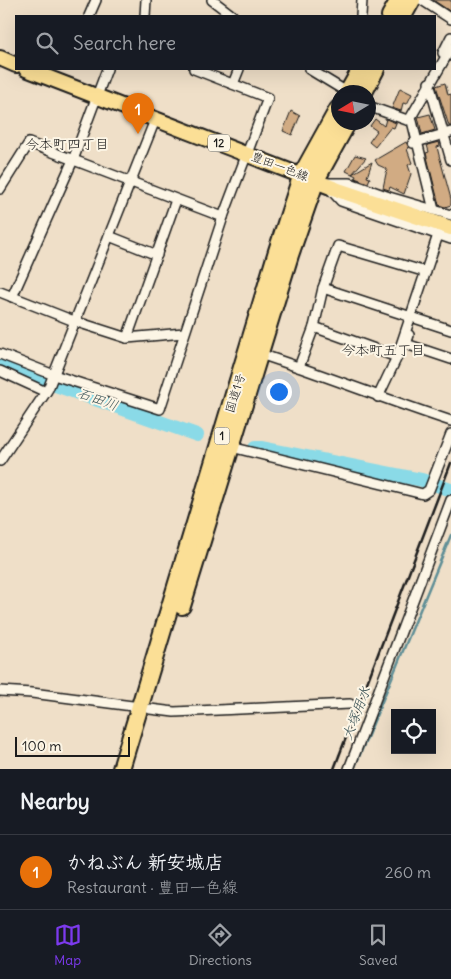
<!DOCTYPE html>
<html lang="en">
<head>
<meta charset="utf-8">
<style>
	:root { --surface:#171b24; --page:#242831; --text:#f1f3f6; --muted:#9ea1a6; --line:#363941; --accent:#7c3aed }
	body { margin:0; font-family:Delius,"Klee One",sans-serif; background:var(--page); color:var(--text) }
	.controls { position:absolute; right:15px; bottom:15px; display:grid; overflow:hidden; border-radius:0px; box-shadow:0 5px 20px #0002 }
	.controls button { width:45px; height:45px; display:grid; place-items:center; padding:0; border:0; border-bottom:1px solid var(--line); background:var(--surface); color:var(--text); font:25px sans-serif }
	.compass { position:absolute; left:331px; top:85px; width:45px; height:45px; border-radius:50%; background:var(--surface); box-shadow:0 5px 20px #0002; rotate:260deg }
	.scale { position:absolute; left:15px; bottom:12px; width:115px; box-sizing:border-box; padding-left:5px; border:2px solid #1c1c1c; border-top:0; font-size:14px; line-height:18px; white-space:nowrap; color:#1c1c1c; -webkit-text-stroke:4px #fcf5e5; paint-order:stroke }
	.you { position:absolute; left:278px; top:391px; width:18px; height:18px; margin:-12px; border:4px solid #fff; border-radius:50%; background:#1a73e8; box-shadow:0 0 0 8px #1a73e833 }
	.badge { display:grid; place-items:center; width:32px; height:32px; border-radius:50%; background:var(--accent); color:#fff; font-size:16px; font-weight:700 }
	.pin { position:absolute; translate:-50% -41px; filter:drop-shadow(0 1px 2px #0008) }
	.pin::after { content:''; position:absolute; top:26px; width:18px; height:15px; background:inherit; clip-path:polygon(0 0,100% 0,50% 100%) }
	.list { margin:0; padding:0; list-style:none }
	h2 { display:flex; justify-content:space-between; align-items:center; height:65px; margin:0; padding:0 20px; font-size:21px }
	h2 small { font-size:16px; font-weight:400; color:var(--muted) }
	.list li { display:grid; grid-template-columns:32px 1fr auto; gap:15px; align-items:center; box-sizing:border-box; height:75px; padding:0 20px; border-top:1px solid var(--line) }
	.list b { display:block; font-size:19px; white-space:nowrap }
	.list p { margin:0; font-size:16px; white-space:nowrap; color:var(--muted) }
	.list em { font-size:16px; font-style:normal; color:var(--muted) }
	.icon { flex:none; width:28px; height:28px; fill:none; stroke:currentColor; stroke-width:2; stroke-linecap:round; stroke-linejoin:round }
	.map { position:relative; flex:none; width:451px; height:769px; overflow:hidden }
	.search { position:absolute; background:var(--surface); box-shadow:0 5px 20px #0002; left:15px; right:15px; top:15px; height:55px; display:flex; align-items:center; gap:12px; box-sizing:border-box; padding:0 18px; border-radius:0px; color:var(--muted); font-size:19px }
	.sheet { height:140px; background:var(--surface) }
	nav { display:flex; justify-content:space-around; align-items:center; box-sizing:border-box; height:70px; border-top:1px solid var(--line); background:var(--surface); font-size:14px; color:var(--muted) }
	nav a { display:grid; justify-items:center; gap:2px }
	nav .on { color:var(--accent) }
	.map>svg:first-child { display:block }
	.lines { fill:none; stroke-linecap:round; stroke-linejoin:round }
	.stream { stroke:#5e8e96; stroke-width:2.5 }
	.river { stroke:#8adae7; stroke-width:14 }
	.building { fill:#d1ab83; stroke:#1c1c1c }
	.street-casing { stroke:#1c1c1c; stroke-width:12 }
	.primary-casing { stroke:#1c1c1c; stroke-width:18 }
	.highway-casing { stroke:#1c1c1c; stroke-width:20 }
	.street { stroke:#fcf5e5; stroke-width:9 }
	.primary { stroke:#fbdf96; stroke-width:14 }
	.highway { stroke:#fbdf96; stroke-width:16 }
	.rail { stroke:#1c1c1c; stroke-width:2.5 }
	.labels { text-anchor:middle; dominant-baseline:central; stroke-width:4; stroke-linejoin:round; paint-order:stroke }
	.shield { fill:#fcf5e5; stroke:#5f5d58; stroke-width:1 }
	.shield-label { font-size:11px; font-weight:bold; fill:#1c1c1c }
	.street-label { font-size:12px; fill:#1c1c1c; stroke:#fcf5e5 }
	.neighbourhood-label { font-size:14px; fill:#1c1c1c; stroke:#fcf5e5 }
	.water-label { font-size:14px; font-style:italic; fill:#3d5559; stroke:#fcf5e5 }
</style>
</head>
<body>
<div class="map">
<svg width="451" height="769" viewBox="0 0 451 769">
	<rect width="100%" height="100%" fill="#efdfc8"/>
	<filter id="ink" filterUnits="userSpaceOnUse"><feTurbulence type="fractalNoise" baseFrequency=".02" numOctaves="2"/><feDisplacementMap in="SourceGraphic" scale="10" xChannelSelector="R" yChannelSelector="G"/><feConvolveMatrix kernelMatrix="1 2 1 2 8 2 1 2 1" color-interpolation-filters="sRGB"/></filter>
	<g filter="url(#ink)">
		<g class="lines">
			<polyline class="stream" points="354,769 451,535"/>
			<g class="river">
				<polyline points="0,364 58,386 197,435"/>
				<polyline points="255,448 262,448 422,480 451,490"/>
			</g>
		</g>
		<g class="building">
			<polygon points="433,0 451,0 451,12"/>
			<polygon points="445,83 448,95 451,94 451,126 449,126 436,86"/>
			<polygon points="400,88 412,94 407,104 403,103 401,111 392,108"/>
			<polygon points="291,111 300,116 292,135 283,131"/>
			<polygon points="430,114 435,130 422,134 418,117"/>
			<polygon points="375,119 384,126 386,119 396,123 394,128 391,127 375,147 369,142 377,131 370,126"/>
			<polygon points="406,142 409,148 407,149 412,163 408,165 411,174 404,194 390,187 389,190 383,188 387,169 378,165 375,160"/>
			<polygon points="439,142 440,146 437,147 439,155 451,199 451,205 445,207 439,205 426,153 429,152 427,145"/>
			<polygon points="355,155 366,158 352,174 372,162 367,177 370,178 368,183 355,178 356,176 346,171"/>
		</g>
		<g class="lines">
			<g class="street-casing">
				<g id="street">
					<polyline points="212,0 233,16"/>
					<polyline points="422,0 451,19"/>
					<polyline points="89,16 96,0"/>
					<polyline points="145,16 146,0"/>
					<polyline points="361,16 362,0"/>
					<polyline points="443,53 451,37"/>
					<polyline points="309,69 347,92"/>
					<polyline points="429,83 451,160"/>
					<polyline points="233,84 239,69"/>
					<polyline points="368,106 407,120"/>
					<polyline points="413,143 451,132"/>
					<polyline points="327,183 350,183 389,197 451,215"/>
					<polyline points="0,189 29,143 223,217"/>
					<polyline points="330,189 341,201 451,239"/>
					<polyline points="434,210 411,117 451,48"/>
					<polyline points="109,236 157,255"/>
					<polyline points="323,288 451,330"/>
					<polyline points="0,292 74,321 127,338 184,333"/>
					<polyline points="12,297 73,160 107,69"/>
					<polyline points="314,327 397,357"/>
					<polyline points="409,335 406,344 451,359"/>
					<polyline points="127,338 176,200"/>
					<polyline points="0,354 54,375 160,409 223,217 268,98 194,69"/>
					<path d="M 260,354 C 324,375 387,400 451,421"/>
					<polyline points="299,367 314,327 323,288 338,246 426,272"/>
					<polyline points="0,371 46,392"/>
					<polyline points="378,397 397,357 438,235"/>
					<polyline points="231,447 423,494 429,490 451,434"/>
					<polyline points="0,461 48,389 155,120"/>
					<polyline points="0,691 32,693 140,707"/>
					<polyline points="150,709 174,712 350,704"/>
					<polyline points="349,769 451,500"/>
				</g>
			</g>
			<g class="primary-casing">
				<g id="primary">
					<polyline points="0,58 16,65"/>
					<polyline points="26,69 341,191 451,228"/>
				</g>
			</g>
			<g class="highway-casing">
				<g id="highway">
					<polyline points="390,16 399,0"/>
					<polyline points="403,16 412,0"/>
					<polyline points="348,92 361,69"/>
					<polyline points="364,92 376,69"/>
					<polyline points="182,606 290,255 316,180 348,122"/>
					<polyline points="121,769 277,251 302,174 338,109"/>
				</g>
			</g>
			<use href="#street" class="street"/>
			<use href="#primary" class="primary"/>
			<use href="#highway" class="highway"/>
			<polyline class="rail" points="334,769 451,463"/>
		</g>
	</g>
	<g class="labels">
		<g class="shield">
			<rect x="208" y="134.5" width="22" height="17" rx="4"/>
			<rect x="214.5" y="427.5" width="15" height="17" rx="4"/>
		</g>
		<g class="shield-label">
			<text x="219" y="143">12</text>
			<text x="222" y="436">1</text>
		</g>
		<g class="street-label">
			<text transform="translate(280 166) rotate(21)">豊田一色線</text>
			<text transform="translate(235 393) rotate(-73)">国道1号</text>
		</g>
		<g class="neighbourhood-label">
			<text x="67" y="144">今本町四丁目</text>
			<text x="383" y="350">今本町五丁目</text>
		</g>
		<g class="water-label">
			<text transform="translate(98 399) rotate(20)">石田川</text>
			<text transform="translate(356 713) rotate(-69)">大塚用水</text>
		</g>
	</g>
</svg>
<div class="controls">
<button><svg class="icon" aria-label="locate" viewBox="0 0 24 24"><circle cx="12" cy="12" r="6"/><path d="M12 2v4M12 18v4M2 12h4M18 12h4"/></svg></button>
</div>
<svg class="compass" viewBox="-18 -18 36 36"><path d="M0-13l5 13h-10z" fill="#e53935"/><path d="M0 13l5-13h-10z" fill="#9ea1a6"/></svg>
<div class="scale">100 m</div>
<div class="you"></div>
<div class="pin badge" style="left:138px;top:134px;background:#e8710a">1</div>
<div class="search"><svg class="icon" aria-label="search" viewBox="0 0 24 24"><circle cx="10" cy="10" r="6"/><path d="M15 15l6 6"/></svg>Search here</div>
</div>
<section class="sheet">
<h2>Nearby<small></small></h2>
<ul class="list">
<li><span class="badge" style="background:#e8710a">1</span><div><b>かねぶん 新安城店</b><p>Restaurant · 豊田一色線</p></div><em>260 m</em></li>
</ul>
</section>
<nav>
<a class="on"><svg class="icon" aria-label="map" viewBox="0 0 24 24"><path d="M3 6l6-2 6 2 6-2v14l-6 2-6-2-6 2zM9 4v14M15 6v14"/></svg>Map</a>
<a><svg class="icon" aria-label="directions" viewBox="0 0 24 24"><path d="M12 3l9 9-9 9-9-9zM9 14v-3h6M13 9l2 2-2 2"/></svg>Directions</a>
<a><svg class="icon" aria-label="saved" viewBox="0 0 24 24"><path d="M7 4h10v16l-5-4-5 4z"/></svg>Saved</a>
</nav>
</body>
</html>
